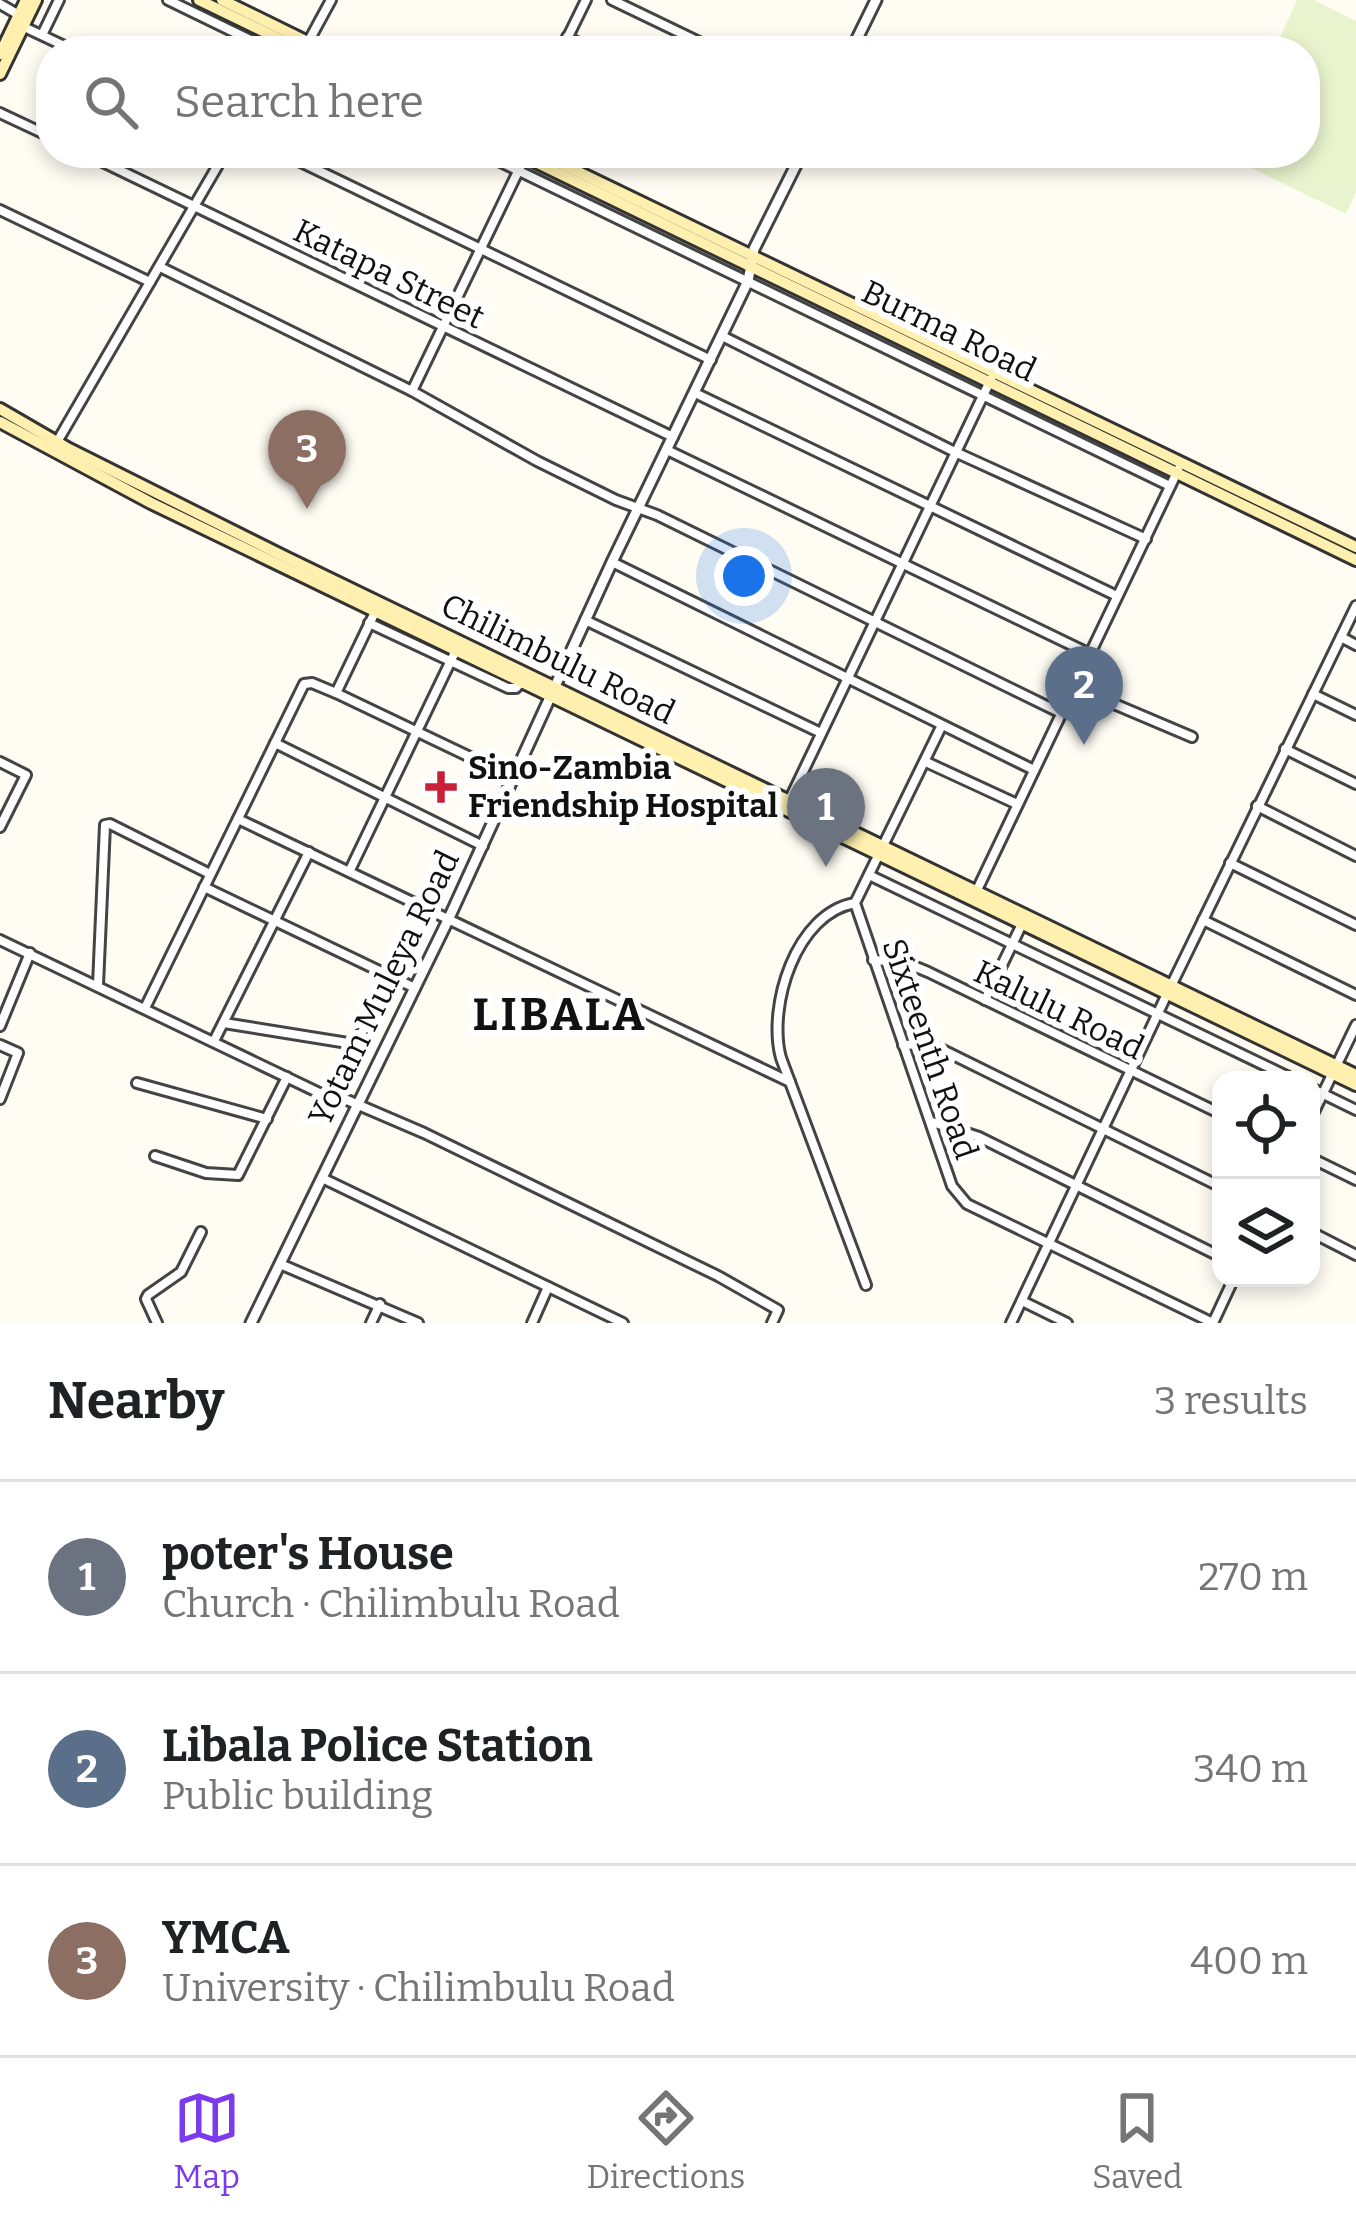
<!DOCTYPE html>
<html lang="en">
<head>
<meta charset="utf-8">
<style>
	:root { --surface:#fff; --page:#f2f2f2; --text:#202124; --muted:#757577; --line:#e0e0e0; --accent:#7c3aed }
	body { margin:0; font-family:Bitter,serif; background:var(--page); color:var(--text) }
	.controls { position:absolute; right:36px; bottom:36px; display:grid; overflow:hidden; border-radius:24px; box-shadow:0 6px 18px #0003 }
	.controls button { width:108px; height:108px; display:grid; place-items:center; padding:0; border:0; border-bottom:3px solid var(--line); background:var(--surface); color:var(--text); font:60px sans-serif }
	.you { position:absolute; left:744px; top:576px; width:42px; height:42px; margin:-30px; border:9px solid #fff; border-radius:50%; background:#1a73e8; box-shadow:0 0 0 18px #1a73e833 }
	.badge { display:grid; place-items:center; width:78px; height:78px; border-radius:50%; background:var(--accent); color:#fff; font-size:39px; font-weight:700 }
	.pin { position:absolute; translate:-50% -99px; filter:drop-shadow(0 3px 6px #0008) }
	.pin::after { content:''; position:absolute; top:63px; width:42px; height:36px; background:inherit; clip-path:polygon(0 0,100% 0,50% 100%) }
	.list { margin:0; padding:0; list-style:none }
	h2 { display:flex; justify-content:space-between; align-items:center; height:156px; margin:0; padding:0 48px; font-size:51px }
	h2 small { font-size:39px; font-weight:400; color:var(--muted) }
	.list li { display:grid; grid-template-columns:78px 1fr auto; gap:36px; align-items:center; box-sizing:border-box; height:192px; padding:0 48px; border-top:3px solid var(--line) }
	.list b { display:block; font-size:45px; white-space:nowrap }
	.list p { margin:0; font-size:39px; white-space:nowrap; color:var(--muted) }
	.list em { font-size:39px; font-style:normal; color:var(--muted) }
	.icon { flex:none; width:66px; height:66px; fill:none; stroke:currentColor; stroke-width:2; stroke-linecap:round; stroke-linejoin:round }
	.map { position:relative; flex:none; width:1356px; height:1323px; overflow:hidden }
	.search { position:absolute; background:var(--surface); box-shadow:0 6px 18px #0003; left:36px; right:36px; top:36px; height:132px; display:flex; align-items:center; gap:30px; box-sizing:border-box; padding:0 42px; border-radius:48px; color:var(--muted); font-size:45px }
	.sheet { height:732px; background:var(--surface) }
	nav { display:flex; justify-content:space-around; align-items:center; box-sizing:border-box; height:168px; border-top:3px solid var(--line); background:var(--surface); font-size:33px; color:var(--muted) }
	nav a { display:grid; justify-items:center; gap:6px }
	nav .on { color:var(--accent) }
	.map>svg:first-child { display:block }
	.pitch { fill:#e9f3cd }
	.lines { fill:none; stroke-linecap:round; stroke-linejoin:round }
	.minor-casing { stroke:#444; stroke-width:14 }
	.tertiary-casing { stroke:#444; stroke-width:15 }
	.secondary-casing { stroke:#333; stroke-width:16 }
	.minor { stroke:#fff; stroke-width:8 }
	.tertiary { stroke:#fff; stroke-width:9 }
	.secondary { stroke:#fff0af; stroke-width:10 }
	.poi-dot { fill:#c82137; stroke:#fff; stroke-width:4.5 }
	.labels { text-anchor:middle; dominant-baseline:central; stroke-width:12; stroke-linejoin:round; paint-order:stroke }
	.street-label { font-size:33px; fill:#111; stroke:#fff }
	.poi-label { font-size:33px; font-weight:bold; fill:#111; stroke:#fff; text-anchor:start }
	.district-label { font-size:45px; font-weight:bold; letter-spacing:3px; fill:#111; stroke:#fff }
</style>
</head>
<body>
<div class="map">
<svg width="1356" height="1323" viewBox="0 0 1356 1323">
	<rect width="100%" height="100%" fill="#fffcf4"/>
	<polygon class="pitch" points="1297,0 1314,0 1356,21 1356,192 1346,214 1225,155 1305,153 1305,51 1274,51"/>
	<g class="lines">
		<g class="minor-casing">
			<g id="minor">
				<polyline points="168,0 273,51"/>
				<polyline points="612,0 718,51"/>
				<polyline points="0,4 19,15"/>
				<polyline points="22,26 75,51"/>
				<polyline points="42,35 59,0"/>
				<polyline points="567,37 594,51"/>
				<polyline points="306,46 331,0"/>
				<polyline points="561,51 586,0"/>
				<polyline points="0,113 51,137"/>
				<polyline points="84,153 673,437"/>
				<polyline points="282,153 711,360"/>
				<polyline points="482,153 1170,486"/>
				<polyline points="0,210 150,282"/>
				<polyline points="160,267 412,391 537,461 616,500 657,515 1061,713"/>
				<polyline points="722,336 955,452 1146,539"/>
				<polyline points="412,391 525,157"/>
				<polyline points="695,393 1117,596"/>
				<polyline points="57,442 225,153"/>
				<polyline points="667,450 1090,654"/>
				<polyline points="612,562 1034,770"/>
				<polyline points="585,620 821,733"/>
				<polyline points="369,623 508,688 516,688 521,682"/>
				<polyline points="1341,637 1356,645"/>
				<polyline points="1074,687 1192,737"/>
				<polyline points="336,693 377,608"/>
				<polyline points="1313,694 1356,715"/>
				<polyline points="941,727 855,903 952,1186 967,1204 1213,1323"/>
				<polyline points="275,743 483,846"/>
				<polyline points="1285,749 1356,784"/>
				<polyline points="0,762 26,775 0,827"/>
				<polyline points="926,762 1017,804"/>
				<polyline points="789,801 991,379"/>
				<polyline points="1257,806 1356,856"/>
				<polyline points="238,819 790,1082"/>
				<polyline points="1230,863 1356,925"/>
				<polyline points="350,870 457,648"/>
				<polyline points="869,875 1295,1080"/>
				<polyline points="204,887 415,988"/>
				<polyline points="977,890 1178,470"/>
				<path d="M 855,903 C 796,913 767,1006 781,1058 L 866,1285"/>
				<polyline points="1203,920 1356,995"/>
				<polyline points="0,940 332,1099 347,1100 424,1133 718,1276 778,1310 772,1323"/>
				<polyline points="873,960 904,962 928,972 1221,1114"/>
				<polyline points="1172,984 1356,606"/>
				<polyline points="98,985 105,825 110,824 210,874"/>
				<polyline points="985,1000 1022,924"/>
				<polyline points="145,1008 304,684 312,683 336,693 514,778"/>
				<polyline points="224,1023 354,1044 364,1029"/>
				<polyline points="0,1026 30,953"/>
				<polyline points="214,1041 309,852"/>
				<polyline points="0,1045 18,1053 0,1099"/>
				<polyline points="903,1045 924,1044 943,1050 1221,1187"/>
				<polyline points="137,1083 267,1119"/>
				<polyline points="1311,1088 1356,1110"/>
				<polyline points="1311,1118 1356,1025"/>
				<polyline points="932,1122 979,1137 1221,1257"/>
				<polyline points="155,1156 206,1173 238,1175 287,1077"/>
				<polyline points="1311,1158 1356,1180"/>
				<polyline points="322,1178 623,1323"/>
				<polyline points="1311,1232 1356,1255"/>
				<polyline points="280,1264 418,1323"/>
				<polyline points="1022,1301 1067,1323"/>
				<polyline points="157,1323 146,1299 148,1295 181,1272 201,1232"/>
				<polyline points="371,1323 380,1304"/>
				<polyline points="532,1323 548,1287"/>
				<polyline points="1011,1323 1167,994"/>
				<polyline points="1213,1323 1234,1278"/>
			</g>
		</g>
		<g class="tertiary-casing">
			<g id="tertiary">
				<polyline points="851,51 876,0"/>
				<polyline points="251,1323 449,918 612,562 748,281 754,249 802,153"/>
			</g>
		</g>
		<g class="secondary-casing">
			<g id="secondary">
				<polyline points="199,0 304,51"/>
				<polyline points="222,0 326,51"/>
				<polyline points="0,54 26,0"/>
				<polyline points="0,74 36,0"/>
				<polyline points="517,153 1356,560"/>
				<polyline points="539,153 1356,547"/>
				<polyline points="0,409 69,449 287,558 1356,1075"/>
				<polyline points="0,422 151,503 1356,1085"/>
			</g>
		</g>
		<use href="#minor" class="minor"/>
		<use href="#tertiary" class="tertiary"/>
		<use href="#secondary" class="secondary"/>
	</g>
	<path class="poi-dot" d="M435 769h12v12h12v12h-12v12h-12v-12h-12v-12h12z"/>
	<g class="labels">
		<g class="street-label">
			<text transform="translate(389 274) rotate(26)">Katapa Street</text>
			<text transform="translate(949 331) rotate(26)">Burma Road</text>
			<text transform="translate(558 659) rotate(26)">Chilimbulu Road</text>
			<text transform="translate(384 988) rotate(-64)">Yotam Muleya Road</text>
			<text transform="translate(1059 1010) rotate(26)">Kalulu Road</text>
			<text transform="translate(930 1049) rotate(71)">Sixteenth Road</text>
		</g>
		<g class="poi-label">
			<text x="468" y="768">Sino-Zambia<tspan x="468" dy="38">Friendship Hospital</tspan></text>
		</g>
		<g class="district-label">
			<text x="560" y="1015">LIBALA</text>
		</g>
	</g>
</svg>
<div class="controls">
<button><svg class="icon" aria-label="locate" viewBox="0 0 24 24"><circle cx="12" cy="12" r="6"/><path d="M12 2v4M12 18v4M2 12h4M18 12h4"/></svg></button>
<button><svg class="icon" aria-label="layers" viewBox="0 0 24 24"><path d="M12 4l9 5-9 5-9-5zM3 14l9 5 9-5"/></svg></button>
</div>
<div class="you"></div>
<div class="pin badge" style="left:826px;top:867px;background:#6b7280">1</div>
<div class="pin badge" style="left:1084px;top:745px;background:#5c6f8a">2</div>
<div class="pin badge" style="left:307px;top:509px;background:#8d6e63">3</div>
<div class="search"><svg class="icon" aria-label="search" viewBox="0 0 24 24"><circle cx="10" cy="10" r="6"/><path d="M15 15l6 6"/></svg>Search here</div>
</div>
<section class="sheet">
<h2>Nearby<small>3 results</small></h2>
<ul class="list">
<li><span class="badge" style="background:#6b7280">1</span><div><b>poter's House</b><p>Church · Chilimbulu Road</p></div><em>270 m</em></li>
<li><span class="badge" style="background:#5c6f8a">2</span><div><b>Libala Police Station</b><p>Public building</p></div><em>340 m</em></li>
<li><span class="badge" style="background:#8d6e63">3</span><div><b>YMCA</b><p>University · Chilimbulu Road</p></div><em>400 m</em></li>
</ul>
</section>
<nav>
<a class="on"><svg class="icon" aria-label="map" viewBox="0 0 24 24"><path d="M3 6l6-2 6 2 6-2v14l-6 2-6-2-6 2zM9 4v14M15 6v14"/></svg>Map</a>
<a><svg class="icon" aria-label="directions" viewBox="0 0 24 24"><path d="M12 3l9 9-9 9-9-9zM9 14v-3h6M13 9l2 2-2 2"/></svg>Directions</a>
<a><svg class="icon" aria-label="saved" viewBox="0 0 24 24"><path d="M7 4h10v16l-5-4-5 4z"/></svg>Saved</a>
</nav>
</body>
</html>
